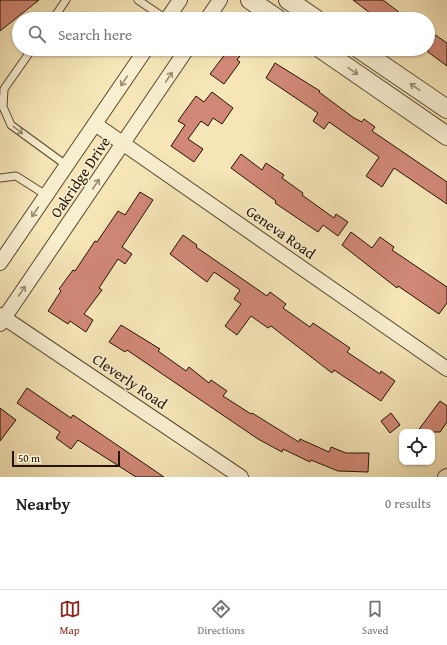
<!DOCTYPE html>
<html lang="en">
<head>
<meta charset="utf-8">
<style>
	:root { --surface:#fff; --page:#f6f6f6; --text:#202124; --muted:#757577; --line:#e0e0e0; --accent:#8f2418 }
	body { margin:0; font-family:"Gentium Book Plus",serif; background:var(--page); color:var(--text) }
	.controls { position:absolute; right:12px; bottom:12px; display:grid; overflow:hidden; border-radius:8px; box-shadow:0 1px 3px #0004 }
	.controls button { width:36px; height:36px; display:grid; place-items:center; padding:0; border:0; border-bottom:1px solid var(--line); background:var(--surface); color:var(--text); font:20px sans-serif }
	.scale { position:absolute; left:12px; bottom:10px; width:108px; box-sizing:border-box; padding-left:4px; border:2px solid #231300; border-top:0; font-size:11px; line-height:14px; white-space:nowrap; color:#231300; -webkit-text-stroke:3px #f8eed0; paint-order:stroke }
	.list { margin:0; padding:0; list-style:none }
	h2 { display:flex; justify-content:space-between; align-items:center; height:52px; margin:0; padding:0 16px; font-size:17px }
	h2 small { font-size:13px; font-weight:400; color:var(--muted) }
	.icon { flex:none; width:22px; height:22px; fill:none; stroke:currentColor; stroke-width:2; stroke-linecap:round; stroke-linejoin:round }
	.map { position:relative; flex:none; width:447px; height:477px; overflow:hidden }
	.search { position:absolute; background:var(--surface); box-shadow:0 1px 3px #0004; left:12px; right:12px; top:12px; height:44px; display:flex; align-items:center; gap:10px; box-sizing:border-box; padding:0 14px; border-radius:22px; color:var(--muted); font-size:15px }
	.sheet { height:112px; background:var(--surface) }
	nav { display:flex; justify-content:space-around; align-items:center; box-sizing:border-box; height:56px; border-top:1px solid var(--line); background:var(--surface); font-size:11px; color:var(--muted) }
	nav a { display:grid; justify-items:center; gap:2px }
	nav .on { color:var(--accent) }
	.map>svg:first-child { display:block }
	.building { fill:#d18877; stroke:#231300 }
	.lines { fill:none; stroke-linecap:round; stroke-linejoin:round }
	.service-casing { stroke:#58482e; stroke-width:9 }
	.minor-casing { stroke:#58482e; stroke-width:16 }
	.tertiary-casing { stroke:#58482e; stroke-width:20 }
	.service { stroke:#f8eed0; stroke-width:7 }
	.minor { stroke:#f8eed0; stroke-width:14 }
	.tertiary { stroke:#f8eed0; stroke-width:18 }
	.oneway { stroke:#988b72 }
	.labels { text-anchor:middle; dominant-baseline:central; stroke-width:3; stroke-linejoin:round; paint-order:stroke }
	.street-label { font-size:15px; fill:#231300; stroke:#f8eed0 }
</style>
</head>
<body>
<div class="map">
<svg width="447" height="477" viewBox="0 0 447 477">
	<rect width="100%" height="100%" fill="#f5e5b7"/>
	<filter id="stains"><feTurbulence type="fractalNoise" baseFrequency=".005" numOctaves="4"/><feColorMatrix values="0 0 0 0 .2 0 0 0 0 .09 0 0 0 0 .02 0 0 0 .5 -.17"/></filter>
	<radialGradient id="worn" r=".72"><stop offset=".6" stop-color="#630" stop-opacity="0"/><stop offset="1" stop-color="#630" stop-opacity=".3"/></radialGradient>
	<g class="building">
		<polygon points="0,0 39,0 0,31"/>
		<polygon points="353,0 383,0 408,19 378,19"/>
		<polygon points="428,30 447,43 447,66 428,52"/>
		<polygon points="229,49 245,49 237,60 240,62 224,84 210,74"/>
		<polygon points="275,63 320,91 319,92 354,118 362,122 364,119 375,127 372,131 447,182 447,204 394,168 382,187 366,176 379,157 329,122 324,129 313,121 318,113 266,78"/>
		<polygon points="212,92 233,108 222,124 213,118 208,126 201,121 188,139 203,149 194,162 171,146 185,125 178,121 196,96 204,102"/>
		<polygon points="241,154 262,170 266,163 284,175 282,178 303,193 302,195 334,218 336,214 348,222 338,236 323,225 318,232 275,203 276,201 231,168"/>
		<polygon points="140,192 153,200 122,247 132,254 125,264 118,259 99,288 102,290 84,314 93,320 86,332 70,321 68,324 48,311 61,291 59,289 73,270 75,271 95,241 97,242 118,211 125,215"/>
		<polygon points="351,232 372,248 380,237 394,247 392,250 447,287 447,303 439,314 398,286 397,288 342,245"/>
		<polygon points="183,235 197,245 196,247 267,296 270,292 286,304 283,308 310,327 313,323 350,348 347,352 380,374 381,371 395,381 381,401 334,370 332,373 271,326 268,328 251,316 237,335 225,326 241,304 234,299 240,290 214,272 207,282 170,254"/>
		<polygon points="121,325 160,349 158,351 186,371 189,367 209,383 211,380 227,391 223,396 251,414 252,413 299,442 300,439 329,452 331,447 346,453 369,453 368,472 338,471 311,460 310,462 283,449 282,452 258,439 127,350 125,352 109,342"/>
		<polygon points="27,388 71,418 73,415 164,477 136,477 78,440 71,449 56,438 60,432 17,403"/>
		<polygon points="440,401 447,406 447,422 440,432 417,432"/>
		<polygon points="0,408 16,420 0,441"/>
		<polygon points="391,413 400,425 390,433 381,421"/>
	</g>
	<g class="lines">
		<g class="service-casing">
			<g id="service">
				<polyline points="138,0 166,19"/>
				<polyline points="53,19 66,0"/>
				<polyline points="32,49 4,89 3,107 11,125 66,165"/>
				<polyline points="0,178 16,176 46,195"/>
			</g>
		</g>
		<g class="minor-casing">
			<g id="minor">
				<polyline points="167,19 180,0"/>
				<polyline points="207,19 220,0"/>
				<polyline points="95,124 447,369"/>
				<polyline points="0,263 146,49"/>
				<polyline points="0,315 241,477"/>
				<polyline points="0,324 187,49"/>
				<polyline points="445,477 447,476"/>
			</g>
		</g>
		<g class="tertiary-casing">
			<g id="tertiary">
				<polyline points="250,0 278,19"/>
				<polyline points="288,0 316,19"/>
				<polyline points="321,49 447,136"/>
				<polyline points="359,49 447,109"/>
			</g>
		</g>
		<use href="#service" class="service"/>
		<use href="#minor" class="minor"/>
		<use href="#tertiary" class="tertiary"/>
	</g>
	<defs><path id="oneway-shaft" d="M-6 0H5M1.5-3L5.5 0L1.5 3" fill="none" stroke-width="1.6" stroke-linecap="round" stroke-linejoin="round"/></defs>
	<g class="oneway">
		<use href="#oneway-shaft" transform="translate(353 71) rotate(35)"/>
		<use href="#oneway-shaft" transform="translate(169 77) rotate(-56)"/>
		<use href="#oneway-shaft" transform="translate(124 81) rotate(124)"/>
		<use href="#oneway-shaft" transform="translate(415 87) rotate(-145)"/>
		<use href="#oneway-shaft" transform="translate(18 130) rotate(38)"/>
		<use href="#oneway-shaft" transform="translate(96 184) rotate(-56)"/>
		<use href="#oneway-shaft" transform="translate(35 212) rotate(124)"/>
		<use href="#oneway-shaft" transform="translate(22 291) rotate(-56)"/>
	</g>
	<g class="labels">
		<g class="street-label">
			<text transform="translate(80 177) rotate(-56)">Oakridge Drive</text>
			<text transform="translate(281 232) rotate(35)">Geneva Road</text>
			<text transform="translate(130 381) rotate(34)">Cleverly Road</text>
		</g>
	</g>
	<rect width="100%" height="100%" filter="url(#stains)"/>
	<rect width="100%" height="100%" fill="url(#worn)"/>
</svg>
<div class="controls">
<button><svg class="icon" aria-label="locate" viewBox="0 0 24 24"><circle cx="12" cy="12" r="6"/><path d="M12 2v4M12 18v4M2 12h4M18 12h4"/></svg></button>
</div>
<div class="scale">50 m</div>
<div class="search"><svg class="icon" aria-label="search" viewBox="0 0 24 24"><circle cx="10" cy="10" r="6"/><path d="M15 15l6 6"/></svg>Search here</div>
</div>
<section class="sheet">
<h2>Nearby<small>0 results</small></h2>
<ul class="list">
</ul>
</section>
<nav>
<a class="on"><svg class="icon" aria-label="map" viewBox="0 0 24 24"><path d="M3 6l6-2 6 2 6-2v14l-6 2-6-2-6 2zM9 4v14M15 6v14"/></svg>Map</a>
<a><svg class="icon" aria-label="directions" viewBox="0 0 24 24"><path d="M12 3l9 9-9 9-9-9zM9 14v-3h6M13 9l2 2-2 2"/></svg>Directions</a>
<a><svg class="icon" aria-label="saved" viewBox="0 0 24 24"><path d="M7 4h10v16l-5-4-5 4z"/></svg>Saved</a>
</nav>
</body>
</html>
